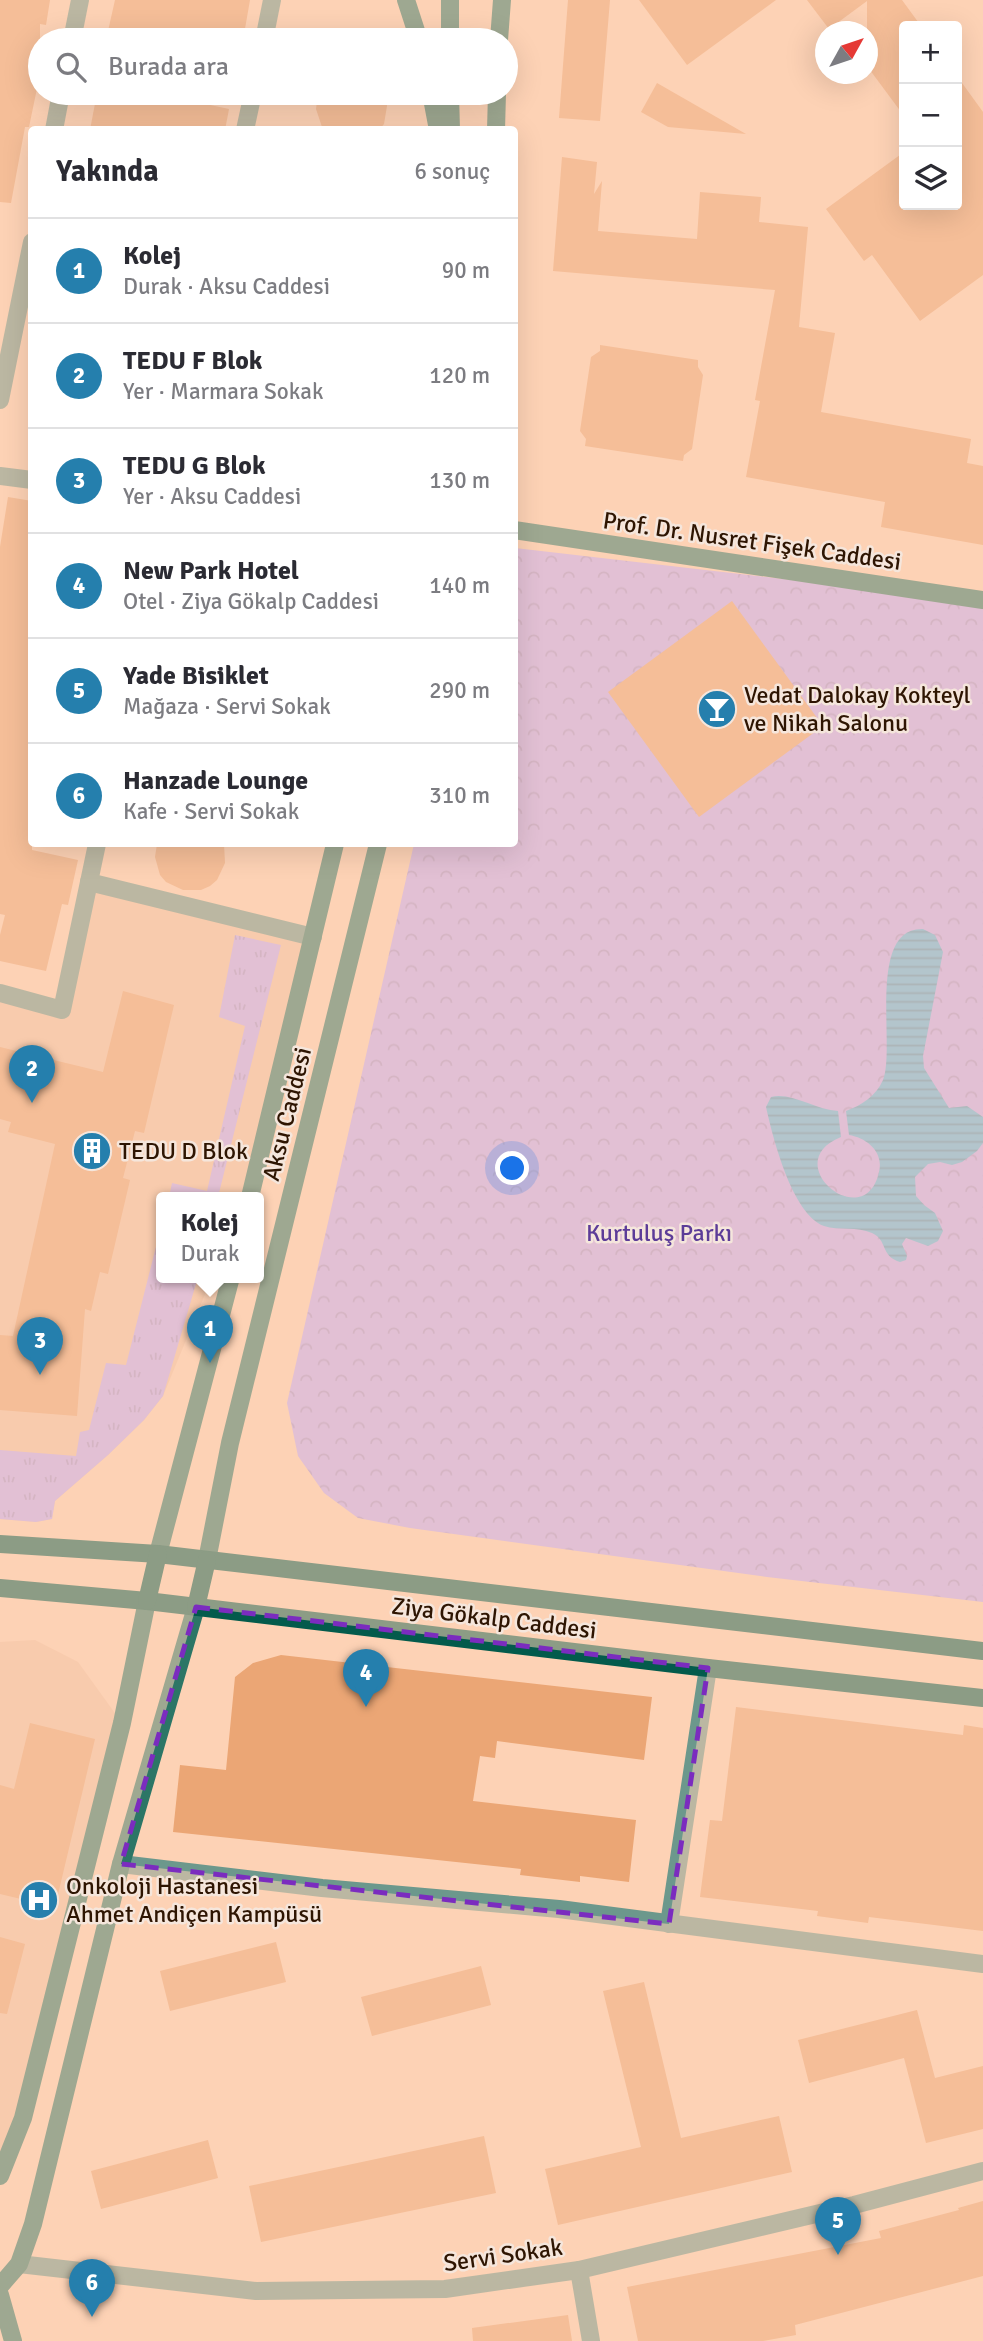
<!DOCTYPE html>
<html lang="tr">
<head>
<meta charset="utf-8">
<style>
	:root { --surface:#fff; --page:#f7f7f7; --text:#2b2b33; --muted:#7c7c81; --line:#e1e1e2; --accent:#257fad }
	body { margin:0; font-family:Signika,sans-serif; background:var(--page); color:var(--text) }
	.controls { position:absolute; right:21px; top:21px; display:grid; overflow:hidden; border-radius:7px; box-shadow:0 7px 28px #0002 }
	.controls button { width:63px; height:63px; display:grid; place-items:center; padding:0; border:0; border-bottom:2px solid var(--line); background:var(--surface); color:var(--text); font:35px sans-serif }
	.compass { position:absolute; left:815px; top:21px; width:63px; height:63px; border-radius:50%; background:var(--surface); box-shadow:0 7px 28px #0002; rotate:50deg }
	.you { position:absolute; left:513px; top:1169px; width:24px; height:24px; margin:-18px; border:5px solid #fff; border-radius:50%; background:#1a73e8; box-shadow:0 0 0 10px #1a73e833 }
	.badge { display:grid; place-items:center; width:46px; height:46px; border-radius:50%; background:var(--accent); color:#fff; font-size:23px; font-weight:700 }
	.pin { position:absolute; translate:-50% -58px; filter:drop-shadow(0 2px 4px #0008) }
	.pin::after { content:''; position:absolute; top:37px; width:24px; height:21px; background:inherit; clip-path:polygon(0 0,100% 0,50% 100%) }
	.popup { position:absolute; left:156px; top:1192px; width:108px; height:91px; box-sizing:border-box; display:grid; place-content:center; border-radius:7px; background:var(--surface); filter:drop-shadow(0 2px 5px #0005); font-size:23px; white-space:nowrap; color:var(--muted) }
	.popup b { font-size:26px; color:var(--text) }
	.popup::after { content:''; position:absolute; left:50%; top:100%; margin-left:-14px; border:14px solid transparent; border-top-color:var(--surface) }
	.list { margin:0; padding:0; list-style:none }
	h2 { display:flex; justify-content:space-between; align-items:center; height:91px; margin:0; padding:0 28px; font-size:30px }
	h2 small { font-size:23px; font-weight:400; color:var(--muted) }
	.list li { display:grid; grid-template-columns:46px 1fr auto; gap:21px; align-items:center; box-sizing:border-box; height:105px; padding:0 28px; border-top:2px solid var(--line) }
	.list b { display:block; font-size:26px; white-space:nowrap }
	.list p { margin:0; font-size:23px; white-space:nowrap; color:var(--muted) }
	.list em { font-size:23px; font-style:normal; color:var(--muted) }
	.icon { flex:none; width:38px; height:38px; fill:none; stroke:currentColor; stroke-width:2; stroke-linecap:round; stroke-linejoin:round }
	.map { position:relative; flex:none; width:983px; height:2341px; overflow:hidden }
	.search { position:absolute; background:var(--surface); box-shadow:0 7px 28px #0002; left:28px; top:28px; width:490px; height:77px; display:flex; align-items:center; gap:18px; box-sizing:border-box; padding:0 24px; border-radius:38px; color:var(--muted); font-size:26px }
	.panel { position:absolute; background:var(--surface); box-shadow:0 7px 28px #0002; left:28px; top:126px; width:490px; height:721px; border-radius:7px }
	.map>svg:first-child { display:block }
	.built { fill:#f2c3a4 }
	.grass { fill:url(#grass-tufts) }
	.forest { fill:url(#forest-crowns) }
	.water { fill:url(#water-rules) }
	.building { fill:#eba675 }
	.lines { fill:none; stroke-linecap:round; stroke-linejoin:round }
	.street { stroke:#6c988c; stroke-width:18 }
	.secondary { stroke:#2c7666; stroke-width:18 }
	.primary { stroke:#035b4c; stroke-width:18 }
	.marked { fill:none; stroke:#7b2cbf; stroke-width:5; stroke-dasharray:14 9; stroke-linejoin:round }
	.labels { text-anchor:middle; dominant-baseline:central; stroke-width:5; stroke-linejoin:round; paint-order:stroke }
	.street-label { font-size:24px; fill:#2e1502; stroke:#f5e6dc }
	.poi-label { font-size:24px; fill:#2e1502; stroke:#f5e6dc; text-anchor:start }
	.park-label { font-size:24px; fill:#5c3c98; stroke:#f5e6dc }
</style>
</head>
<body>
<div class="map">
<svg width="983" height="2341" viewBox="0 0 983 2341">
	<defs>
		<pattern id="grass-tufts" width="24" height="20" patternUnits="userSpaceOnUse" patternTransform="scale(1.75)"><rect width="24" height="20" fill="#c0abfa"/><path d="M3 7l-1-3M5 7V3M7 7l1-3M15 17l-1-3M17 17v-4M19 17l1-3" fill="none" stroke="#a592d5"/></pattern>
		<pattern id="forest-crowns" width="20" height="18" patternUnits="userSpaceOnUse" patternTransform="scale(1.75)"><rect width="20" height="18" fill="#c0abfa"/><path d="M2 6a3 3 0 1 1 6 0M12 15a3 3 0 1 1 6 0" fill="none" stroke="#a592d5"/></pattern>
		<pattern id="water-rules" width="6" height="5" patternUnits="userSpaceOnUse" patternTransform="scale(1.75)"><rect width="6" height="5" fill="#5ab5e9"/><path d="M0 2.5h6" fill="none" stroke="#4b92bb"/></pattern>
	</defs>
	<rect width="100%" height="100%" fill="#fdd2b5"/>
	<g class="built">
		<polygon points="89,882 313,937 246,1197 161,1197 161,1277 212,1277 163,1396 144,1420 108,1455 55,1501 52,1519 36,1522 0,1519 0,993 62,1010"/>
		<polygon points="35,1640 78,1662 122,1723 0,2176 0,1642"/>
	</g>
	<g class="grass">
		<polygon points="235,935 281,945 218,1197 169,1197 172,1183 207,1191 245,1026 219,1017"/>
		<polygon points="161,1227 161,1277 198,1277 163,1396 144,1420 108,1455 55,1501 52,1519 36,1522 0,1519 0,1450 76,1456 80,1432 89,1430 106,1363 126,1365"/>
	</g>
	<polygon class="forest" points="515,548 983,602 983,1602 767,1577 410,1528 358,1518 324,1493 298,1456 287,1403 414,844 514,844"/>
	<path class="water" d="M 923,929 L 935,935 L 943,952 L 923,1056 L 924,1068 L 949,1108 L 967,1106 L 983,1117 L 983,1143 L 977,1151 L 962,1162 L 952,1165 L 940,1162 L 928,1164 L 915,1177 L 916,1196 L 924,1205 L 935,1213 L 943,1231 L 938,1241 L 928,1246 L 906,1238 L 902,1244 L 907,1256 L 906,1260 L 900,1262 C 880,1256 888,1240 872,1233 C 857,1226 839,1231 824,1226 C 792,1214 773,1138 766,1107 L 771,1097 C 792,1092 815,1110 838,1111 L 841,1137 C 776,1163 865,1236 879,1172 C 884,1152 867,1138 849,1135 L 846,1111 C 862,1105 876,1096 883,1080 C 896,1048 866,927 923,929 Z"/>
	<g class="building">
		<polygon points="0,0 50,0 46,25 40,24 40,74 29,127 25,127 11,203 0,202"/>
		<polygon points="115,0 250,0 243,40 106,40"/>
		<polygon points="568,0 610,0 600,121 559,118"/>
		<polygon points="639,0 776,0 687,65"/>
		<polygon points="807,0 902,0 921,26 904,26 904,116 867,66 867,1 829,29"/>
		<polygon points="957,76 983,112 983,275 920,321 872,255 864,261 826,209 904,152 904,205 957,205"/>
		<polygon points="657,83 746,134 668,127 641,112"/>
		<polygon points="97,93 154,93 229,109 225,130 90,130"/>
		<polygon points="318,93 385,93 387,106 384,124 379,130 323,130 316,109"/>
		<polygon points="562,157 597,162 594,194 602,181 598,231 697,239 700,192 761,197 759,222 808,227 799,327 835,333 821,412 971,439 967,463 983,466 983,545 881,527 885,502 746,477 760,401 755,400 775,290 553,271"/>
		<polygon points="600,345 698,360 698,367 703,375 692,449 684,455 683,461 585,446 586,439 580,431 591,357 600,351"/>
		<polygon points="8,497 32,501 32,850 78,860 68,905 62,904 46,971 0,961 0,935 5,915 0,914 0,547"/>
		<polygon points="732,601 823,726 699,817 608,692"/>
		<polygon points="157,844 224,844 225,863 217,880 210,886 201,890 183,890 166,882 160,875 155,857"/>
		<polygon points="123,991 174,1005 144,1133 135,1131 123,1178 130,1180 108,1274 100,1272 91,1311 85,1309 77,1416 0,1410 0,1335 13,1336 55,1144 8,1132 11,1122 0,1119 0,1047 103,1072"/>
		<polygon points="281,1655 652,1697 644,1760 497,1741 495,1758 480,1756 473,1801 636,1820 629,1882 580,1876 580,1882 520,1875 521,1869 173,1832 180,1765 226,1770 235,1677 253,1663"/>
		<polygon points="736,1707 963,1735 964,1725 983,1728 983,1931 869,1917 868,1923 817,1916 818,1911 700,1897 710,1820 722,1821"/>
		<polygon points="30,1723 95,1739 55,1907 0,1894 0,1785 14,1789"/>
		<polygon points="0,1937 25,1944 7,2014 0,2013"/>
		<polygon points="276,1942 286,1982 170,2011 160,1971"/>
		<polygon points="481,1966 491,2005 372,2036 361,1997"/>
		<polygon points="644,1982 681,2138 779,2116 792,2172 558,2225 545,2169 641,2147 603,1991"/>
		<polygon points="917,2010 935,2078 983,2066 983,2129 926,2143 904,2058 809,2083 798,2040"/>
		<polygon points="484,2136 496,2193 261,2242 249,2186"/>
		<polygon points="208,2140 218,2178 101,2209 91,2171"/>
		<polygon points="983,2201 983,2276 795,2325 796,2335 763,2341 638,2341 627,2287 881,2238 879,2231 959,2210 958,2208"/>
		<polygon points="568,2315 572,2341 473,2341 472,2328"/>
	</g>
	<g class="lines">
		<g class="street">
			<polyline points="72,40 80,0"/>
			<polyline points="264,40 272,0"/>
			<polyline points="54,130 61,93"/>
			<polyline points="245,130 253,93"/>
			<polyline points="0,400 32,242"/>
			<polyline points="0,476 32,480"/>
			<polyline points="89,882 313,937"/>
			<polyline points="0,993 62,1010 97,844"/>
			<polyline points="121,1864 322,1888 559,1909 983,1964"/>
			<polyline points="669,1924 708,1668"/>
			<polyline points="19,2264 256,2291 445,2289 579,2270 854,2205 983,2171"/>
			<polyline points="579,2270 591,2341"/>
		</g>
		<g class="secondary">
			<polyline points="406,0 419,40"/>
			<polyline points="450,40 450,0"/>
			<polyline points="499,40 502,0"/>
			<polyline points="431,93 438,130"/>
			<polyline points="450,93 451,130"/>
			<polyline points="496,130 497,93"/>
			<polyline points="514,530 983,600"/>
			<polyline points="250,1197 335,844"/>
			<polyline points="158,1554 231,1277"/>
			<polyline points="207,1560 230,1443 378,844"/>
			<polyline points="0,2176 23,2118 122,1723 147,1601"/>
			<polyline points="0,2286 19,2264 33,2224 121,1864 196,1607"/>
			<polyline points="0,2295 13,2341"/>
		</g>
		<g class="primary">
			<polyline points="0,1544 158,1554 983,1651"/>
			<polyline points="0,1588 147,1601 708,1668 983,1698"/>
			<polyline points="147,1601 158,1554"/>
			<polyline points="196,1607 207,1560"/>
		</g>
	</g>
	<path d="M0 0H983V2341H0ZM 196,1607 L 708,1668 L 669,1924 L 121,1864 Z" fill="#fdd2b5" fill-opacity=".55" fill-rule="evenodd"/>
	<path class="marked" d="M 196,1607 L 708,1668 L 669,1924 L 121,1864 Z"/>
	<defs>
		<g id="bar-disc" transform="scale(2.0125)"><circle r="9.5" fill="#257fad" stroke="#f5e6dc"/><path d="M-6-5H6L.8 .8V4.5H3.5V6h-7V4.5H-.8V.8Z" fill="#fff"/></g>
		<g id="building-disc" transform="scale(2.0125)"><circle r="9.5" fill="#257fad" stroke="#f5e6dc"/><path d="M-4-6H4V6H1V3H-1V6H-4ZM-2.5-4.3h1.7v1.8h-1.7ZM.8-4.3h1.7v1.8H.8ZM-2.5-1h1.7V.8h-1.7ZM.8-1h1.7V.8H.8Z" fill="#fff"/></g>
		<g id="hospital-disc" transform="scale(2.0125)"><circle r="9.5" fill="#257fad" stroke="#f5e6dc"/><path d="M-5-5h3v3.5h4V-5h3V5h-3V1.5h-4V5h-3Z" fill="#fff"/></g>
	</defs>
	<g fill-rule="evenodd">
		<use href="#bar-disc" x="717" y="709"/>
		<use href="#building-disc" x="92" y="1151"/>
		<use href="#hospital-disc" x="39" y="1900"/>
	</g>
	<g class="labels">
		<g class="street-label">
			<text transform="translate(752 541) rotate(8)">Prof. Dr. Nusret Fişek Caddesi</text>
			<text transform="translate(287 1114) rotate(-76)">Aksu Caddesi</text>
			<text transform="translate(494 1618) rotate(7)">Ziya Gökalp Caddesi</text>
			<text transform="translate(503 2255) rotate(-8)">Servi Sokak</text>
		</g>
		<g class="poi-label">
			<text x="744" y="695">Vedat Dalokay Kokteyl<tspan x="744" dy="28">ve Nikah Salonu</tspan></text>
			<text x="119" y="1151">TEDU D Blok</text>
			<text x="66" y="1886">Onkoloji Hastanesi<tspan x="66" dy="28">Ahmet Andiçen Kampüsü</tspan></text>
		</g>
		<g class="park-label">
			<text x="659" y="1233">Kurtuluş Parkı</text>
		</g>
	</g>
</svg>
<div class="controls">
<button>+</button>
<button>−</button>
<button><svg class="icon" aria-label="layers" viewBox="0 0 24 24"><path d="M12 4l9 5-9 5-9-5zM3 14l9 5 9-5"/></svg></button>
</div>
<svg class="compass" viewBox="-18 -18 36 36"><path d="M0-13l5 13h-10z" fill="#e53935"/><path d="M0 13l5-13h-10z" fill="#7c7c81"/></svg>
<div class="you"></div>
<div class="pin badge" style="left:210px;top:1363px">1</div>
<div class="popup"><b>Kolej</b>Durak</div>
<div class="pin badge" style="left:32px;top:1103px">2</div>
<div class="pin badge" style="left:40px;top:1375px">3</div>
<div class="pin badge" style="left:366px;top:1707px">4</div>
<div class="pin badge" style="left:838px;top:2255px">5</div>
<div class="pin badge" style="left:92px;top:2317px">6</div>
<div class="search"><svg class="icon" aria-label="search" viewBox="0 0 24 24"><circle cx="10" cy="10" r="6"/><path d="M15 15l6 6"/></svg>Burada ara</div>
<section class="panel">
<h2>Yakında<small>6 sonuç</small></h2>
<ul class="list">
<li><span class="badge">1</span><div><b>Kolej</b><p>Durak · Aksu Caddesi</p></div><em>90 m</em></li>
<li><span class="badge">2</span><div><b>TEDU F Blok</b><p>Yer · Marmara Sokak</p></div><em>120 m</em></li>
<li><span class="badge">3</span><div><b>TEDU G Blok</b><p>Yer · Aksu Caddesi</p></div><em>130 m</em></li>
<li><span class="badge">4</span><div><b>New Park Hotel</b><p>Otel · Ziya Gökalp Caddesi</p></div><em>140 m</em></li>
<li><span class="badge">5</span><div><b>Yade Bisiklet</b><p>Mağaza · Servi Sokak</p></div><em>290 m</em></li>
<li><span class="badge">6</span><div><b>Hanzade Lounge</b><p>Kafe · Servi Sokak</p></div><em>310 m</em></li>
</ul>
</section>
</div>
</body>
</html>
